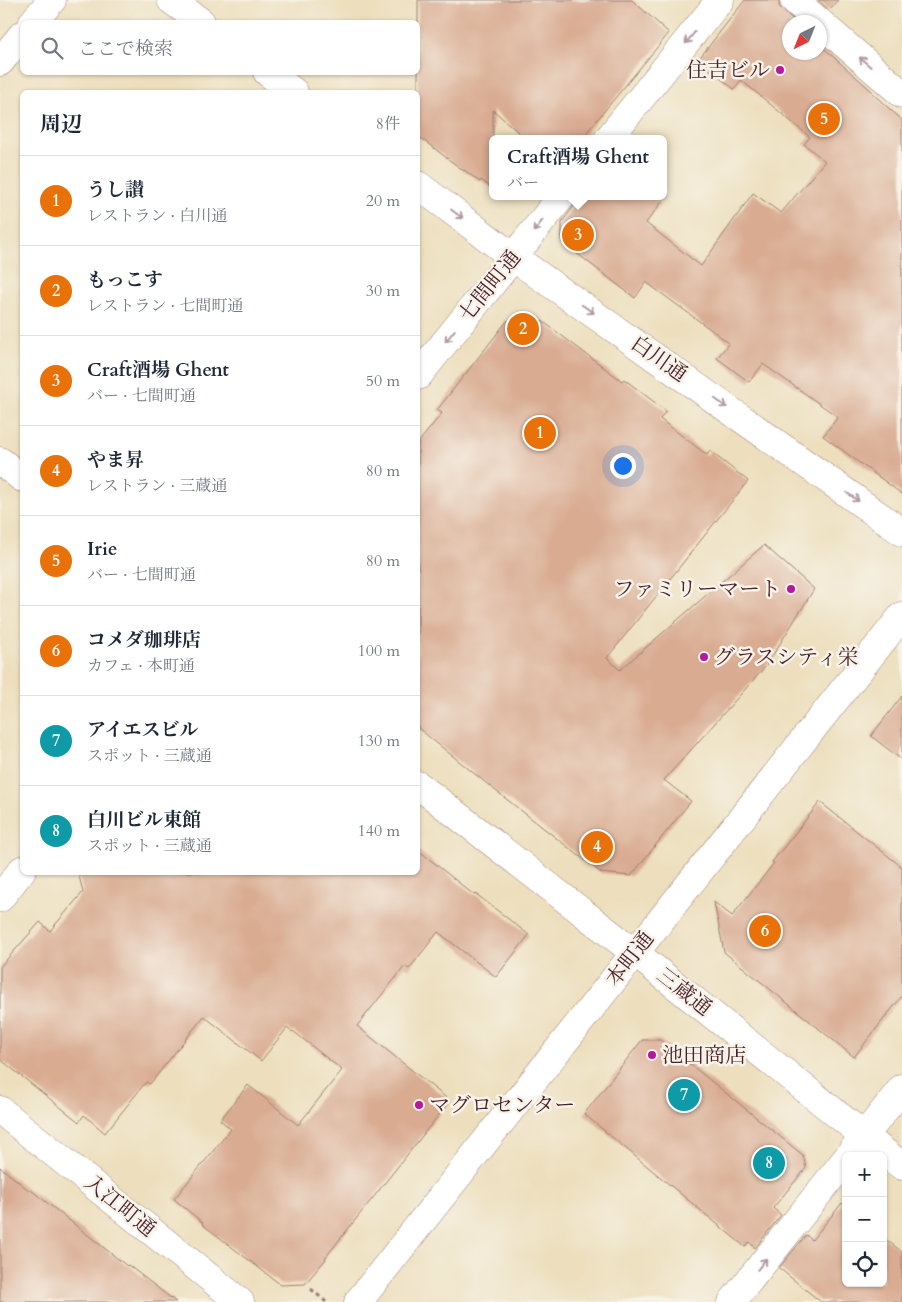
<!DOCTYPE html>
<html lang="ja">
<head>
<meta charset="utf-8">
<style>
	:root { --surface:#fff; --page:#f6f6f7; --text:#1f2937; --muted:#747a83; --line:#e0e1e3; --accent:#1a73e8 }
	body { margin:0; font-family:Cardo,"Noto Serif JP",serif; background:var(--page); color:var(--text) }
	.controls { position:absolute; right:15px; bottom:15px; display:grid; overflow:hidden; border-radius:8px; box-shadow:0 1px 4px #0004 }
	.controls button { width:45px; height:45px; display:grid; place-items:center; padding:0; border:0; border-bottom:1px solid var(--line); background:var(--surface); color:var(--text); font:25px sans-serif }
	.compass { position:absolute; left:782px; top:15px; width:45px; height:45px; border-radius:50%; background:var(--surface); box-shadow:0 1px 4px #0004; rotate:223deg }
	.you { position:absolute; left:622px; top:465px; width:18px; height:18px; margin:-12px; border:4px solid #fff; border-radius:50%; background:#1a73e8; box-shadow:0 0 0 8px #1a73e833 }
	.badge { display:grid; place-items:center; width:32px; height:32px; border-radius:50%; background:var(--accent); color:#fff; font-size:16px; font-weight:700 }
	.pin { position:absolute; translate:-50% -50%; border:2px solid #fff; box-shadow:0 1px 5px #0006 }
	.popup { position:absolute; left:489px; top:135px; width:178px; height:65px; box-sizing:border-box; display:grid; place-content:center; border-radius:8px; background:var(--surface); filter:drop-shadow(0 1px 4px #0005); font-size:16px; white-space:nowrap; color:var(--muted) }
	.popup b { font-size:19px; color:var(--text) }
	.popup::after { content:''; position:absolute; left:50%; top:100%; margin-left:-10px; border:10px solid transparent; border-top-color:var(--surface) }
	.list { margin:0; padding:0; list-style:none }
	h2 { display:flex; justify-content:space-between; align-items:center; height:65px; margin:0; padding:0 20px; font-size:21px }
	h2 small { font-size:16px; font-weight:400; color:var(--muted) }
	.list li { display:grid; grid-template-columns:32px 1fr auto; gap:15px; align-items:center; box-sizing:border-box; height:90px; padding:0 20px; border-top:1px solid var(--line) }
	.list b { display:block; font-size:19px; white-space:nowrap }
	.list p { margin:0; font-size:16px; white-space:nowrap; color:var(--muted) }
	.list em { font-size:16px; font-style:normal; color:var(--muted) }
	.icon { flex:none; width:28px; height:28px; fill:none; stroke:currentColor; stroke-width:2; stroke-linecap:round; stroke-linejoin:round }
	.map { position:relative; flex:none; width:902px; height:1302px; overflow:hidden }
	.search { position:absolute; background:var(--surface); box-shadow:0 1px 4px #0004; left:20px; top:20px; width:400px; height:55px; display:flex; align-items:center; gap:12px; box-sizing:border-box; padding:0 18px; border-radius:8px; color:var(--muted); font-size:19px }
	.panel { position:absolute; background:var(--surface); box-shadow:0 1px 4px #0004; left:20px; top:90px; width:400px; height:785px; border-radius:8px }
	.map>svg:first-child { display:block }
	.building { fill:#d9ac92 }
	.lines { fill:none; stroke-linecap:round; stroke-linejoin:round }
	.minor-casing { stroke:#9c7f74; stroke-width:29 }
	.tertiary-casing { stroke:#9c7f74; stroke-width:29 }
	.path { stroke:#9c7f74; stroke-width:3; stroke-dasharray:4 4; stroke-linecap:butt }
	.minor { stroke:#fff; stroke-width:28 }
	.tertiary { stroke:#fff; stroke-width:28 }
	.oneway { stroke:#ae9aa0 }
	.poi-dot { fill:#b5179e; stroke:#f7f3e8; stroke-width:2 }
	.labels { text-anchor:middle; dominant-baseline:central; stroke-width:5; stroke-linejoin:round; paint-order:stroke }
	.poi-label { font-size:21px; fill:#4a1f2b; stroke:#f7f3e8; text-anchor:start }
	.street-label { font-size:21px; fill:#4a1f2b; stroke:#f7f3e8 }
</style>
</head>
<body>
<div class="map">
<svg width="902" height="1302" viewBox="0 0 902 1302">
	<rect width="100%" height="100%" fill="#f7f3e8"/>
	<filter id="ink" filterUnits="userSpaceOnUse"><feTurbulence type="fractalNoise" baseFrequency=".02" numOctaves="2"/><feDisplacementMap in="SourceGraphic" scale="10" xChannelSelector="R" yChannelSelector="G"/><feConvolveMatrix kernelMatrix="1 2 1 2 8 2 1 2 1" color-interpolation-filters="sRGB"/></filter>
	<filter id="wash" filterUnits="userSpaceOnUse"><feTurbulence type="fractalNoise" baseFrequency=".0096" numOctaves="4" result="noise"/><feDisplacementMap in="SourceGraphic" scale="20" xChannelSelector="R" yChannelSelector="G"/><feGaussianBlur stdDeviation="1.12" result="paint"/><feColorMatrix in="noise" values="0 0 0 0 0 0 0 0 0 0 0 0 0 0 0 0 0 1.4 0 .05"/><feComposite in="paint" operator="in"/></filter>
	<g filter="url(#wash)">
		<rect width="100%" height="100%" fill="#eddfbd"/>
		<g id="blocks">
			<g class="building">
				<polygon points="418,0 632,0 669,33 581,139 526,139 493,110 493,189 481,180 480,182 464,170 464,171 418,136"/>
				<polygon points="745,0 779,0 779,6 783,11 796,22 790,22 790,52 820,52 820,45 873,92 872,93 902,120 902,494 823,436 838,417 763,364 749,382 717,358 729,343 646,282 635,298 562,242 562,222 574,206 577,196 666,196 646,223 701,266 753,193 781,213 825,161 804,144 810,137 741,80 734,89 698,60"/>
				<polygon points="818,0 838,0 829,10"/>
				<polygon points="533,314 622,381 624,379 641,392 666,411 660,419 707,455 710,451 748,481 607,658 620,670 764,545 814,589 766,666 664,780 691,801 631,876 601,873 491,787 418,728 418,443 442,413 437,410 507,321"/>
				<polygon points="902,696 902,760 871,736"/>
				<polygon points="820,802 902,867 902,996 854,1057 724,952 714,902 732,916 774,863 772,862"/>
				<polygon points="418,850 474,895 476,894 529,935 496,977 438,932 409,969 405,966 357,1026 450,1101 325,1258 326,1259 305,1284 281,1285 202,1224 203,1223 174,1199 231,1129 220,1120 248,1085 298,1125 342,1070 293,1031 292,1032 287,1028 261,1061 204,1016 150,1084 146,1082 105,1133 84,1115 79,1122 0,1059 0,967 40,922 50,931 83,892 78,872 418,872"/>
				<polygon points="642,1040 660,1040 803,1155 806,1168 773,1208 781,1215 755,1248 749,1242 745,1247 584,1114"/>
				<polygon points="0,1167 30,1191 31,1190 127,1266 128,1265 176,1302 0,1302"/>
				<polygon points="842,1203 846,1207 846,1283 883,1283 883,1237 902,1252 902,1302 821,1302 779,1268 806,1235 812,1240"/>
			</g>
		</g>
	</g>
	<g filter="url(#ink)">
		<use href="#blocks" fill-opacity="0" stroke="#9c7f74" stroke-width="1"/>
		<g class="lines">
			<g class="minor-casing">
				<g id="minor">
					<polyline points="171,0 201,22"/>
					<polyline points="794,0 902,94"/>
					<polyline points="33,22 52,0"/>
					<polyline points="0,62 22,35"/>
					<polyline points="267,72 294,92"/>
					<polyline points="608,139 720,0"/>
					<polyline points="418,185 513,257 902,532"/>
					<polyline points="418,376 562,196"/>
					<polyline points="0,898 22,870"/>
					<polyline points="0,1110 240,1302"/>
					<polyline points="849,1155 902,1088"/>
					<polyline points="732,1302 846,1159"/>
				</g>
			</g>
			<g class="tertiary-casing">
				<g id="tertiary">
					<polyline points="0,461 22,478"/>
					<polyline points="418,785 635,953 902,1166"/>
					<polyline points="358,1302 902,616"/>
				</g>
			</g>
			<polyline class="path" points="311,1289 326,1302"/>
			<use href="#minor" class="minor"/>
			<use href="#tertiary" class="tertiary"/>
		</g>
		<defs><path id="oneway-shaft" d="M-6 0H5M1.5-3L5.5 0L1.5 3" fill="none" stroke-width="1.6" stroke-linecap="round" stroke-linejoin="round" transform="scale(1.25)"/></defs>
		<g class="oneway">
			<use href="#oneway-shaft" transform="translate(690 38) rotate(129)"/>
			<use href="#oneway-shaft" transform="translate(865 62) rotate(-139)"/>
			<use href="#oneway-shaft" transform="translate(457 214) rotate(37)"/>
			<use href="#oneway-shaft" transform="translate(538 226) rotate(129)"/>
			<use href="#oneway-shaft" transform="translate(588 309) rotate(35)"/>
			<use href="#oneway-shaft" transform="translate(450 336) rotate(129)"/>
			<use href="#oneway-shaft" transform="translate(721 403) rotate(35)"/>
			<use href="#oneway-shaft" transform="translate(853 497) rotate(35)"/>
			<use href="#oneway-shaft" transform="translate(762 1264) rotate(-51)"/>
		</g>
	</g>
	<g class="poi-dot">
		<circle cx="780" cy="70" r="5"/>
		<circle cx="791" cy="589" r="5"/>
		<circle cx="704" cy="657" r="5"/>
		<circle cx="652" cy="1055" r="5"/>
		<circle cx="419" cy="1105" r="5"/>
	</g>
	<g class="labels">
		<g class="poi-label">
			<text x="770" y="70" text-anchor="end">住吉ビル</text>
			<text x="781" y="589" text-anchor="end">ファミリーマート</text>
			<text x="714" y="657">グラスシティ栄</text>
			<text x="662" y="1055">池田商店</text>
			<text x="429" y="1105">マグロセンター</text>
		</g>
		<g class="street-label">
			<text transform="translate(490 286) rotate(-51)">七間町通</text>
			<text transform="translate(659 359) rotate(35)">白川通</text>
			<text transform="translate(630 959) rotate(-52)">本町通</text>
			<text transform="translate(684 992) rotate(38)">三蔵通</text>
			<text transform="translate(120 1206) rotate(39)">入江町通</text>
		</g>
	</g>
</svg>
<div class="controls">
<button>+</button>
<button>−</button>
<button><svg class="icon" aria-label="locate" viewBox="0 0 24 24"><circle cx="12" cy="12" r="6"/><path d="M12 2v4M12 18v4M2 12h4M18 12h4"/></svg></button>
</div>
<svg class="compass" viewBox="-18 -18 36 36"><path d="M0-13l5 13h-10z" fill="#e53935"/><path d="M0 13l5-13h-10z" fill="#747a83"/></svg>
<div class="you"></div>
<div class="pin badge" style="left:540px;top:433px;background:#e8710a">1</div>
<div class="pin badge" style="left:523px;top:329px;background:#e8710a">2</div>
<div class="pin badge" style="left:578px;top:235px;background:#e8710a">3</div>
<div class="popup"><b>Craft酒場 Ghent</b>バー</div>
<div class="pin badge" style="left:597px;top:847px;background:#e8710a">4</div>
<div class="pin badge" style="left:824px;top:119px;background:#e8710a">5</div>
<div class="pin badge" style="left:765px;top:931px;background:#e8710a">6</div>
<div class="pin badge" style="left:684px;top:1095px;background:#0f9aa8">7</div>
<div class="pin badge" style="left:769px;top:1163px;background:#0f9aa8">8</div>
<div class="search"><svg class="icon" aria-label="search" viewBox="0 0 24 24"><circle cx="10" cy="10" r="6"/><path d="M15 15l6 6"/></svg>ここで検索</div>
<section class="panel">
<h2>周辺<small>8件</small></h2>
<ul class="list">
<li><span class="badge" style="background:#e8710a">1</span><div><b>うし讃</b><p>レストラン · 白川通</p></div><em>20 m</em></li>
<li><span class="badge" style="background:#e8710a">2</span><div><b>もっこす</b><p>レストラン · 七間町通</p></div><em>30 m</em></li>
<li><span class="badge" style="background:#e8710a">3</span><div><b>Craft酒場 Ghent</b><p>バー · 七間町通</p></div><em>50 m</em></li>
<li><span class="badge" style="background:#e8710a">4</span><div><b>やま昇</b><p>レストラン · 三蔵通</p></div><em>80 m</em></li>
<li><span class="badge" style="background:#e8710a">5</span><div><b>Irie</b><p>バー · 七間町通</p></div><em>80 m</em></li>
<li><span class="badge" style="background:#e8710a">6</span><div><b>コメダ珈琲店</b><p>カフェ · 本町通</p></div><em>100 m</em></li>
<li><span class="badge" style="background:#0f9aa8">7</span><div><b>アイエスビル</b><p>スポット · 三蔵通</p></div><em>130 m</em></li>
<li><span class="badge" style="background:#0f9aa8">8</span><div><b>白川ビル東館</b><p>スポット · 三蔵通</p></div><em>140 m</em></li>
</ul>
</section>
</div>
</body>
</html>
